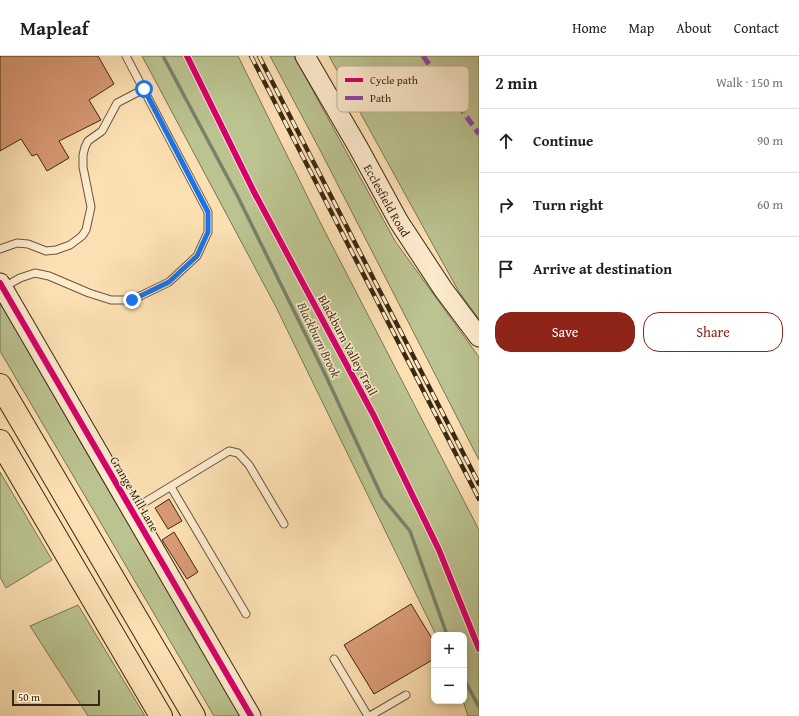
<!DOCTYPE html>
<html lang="en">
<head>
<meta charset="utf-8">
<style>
	:root { --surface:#fff; --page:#f2f2f2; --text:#202124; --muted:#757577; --line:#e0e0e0; --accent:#8f2418 }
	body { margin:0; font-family:"Gentium Book Plus",serif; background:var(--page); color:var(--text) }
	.controls { position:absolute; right:12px; bottom:12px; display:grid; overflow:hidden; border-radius:8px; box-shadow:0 2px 6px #0003 }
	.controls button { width:36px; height:36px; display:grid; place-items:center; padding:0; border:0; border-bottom:1px solid var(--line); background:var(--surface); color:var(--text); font:20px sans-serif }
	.scale { position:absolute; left:12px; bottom:10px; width:88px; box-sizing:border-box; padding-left:4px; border:2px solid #3a2811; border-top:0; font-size:11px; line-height:14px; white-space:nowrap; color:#3a2811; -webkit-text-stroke:3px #fdebce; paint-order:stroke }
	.stop { position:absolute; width:12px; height:12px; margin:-9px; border:3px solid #1a73e8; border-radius:50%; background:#fff }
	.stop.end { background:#1a73e8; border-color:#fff; box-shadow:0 1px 4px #0008 }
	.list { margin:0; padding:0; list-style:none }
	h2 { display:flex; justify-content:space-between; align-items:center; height:52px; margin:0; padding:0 16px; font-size:17px }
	h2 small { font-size:13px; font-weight:400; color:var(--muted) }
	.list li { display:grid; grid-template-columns:26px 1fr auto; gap:12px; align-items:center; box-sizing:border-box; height:64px; padding:0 16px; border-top:1px solid var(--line) }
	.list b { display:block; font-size:15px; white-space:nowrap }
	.list em { font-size:13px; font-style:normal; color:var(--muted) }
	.actions { display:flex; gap:8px; padding:12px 16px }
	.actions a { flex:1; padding:9px 0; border:1px solid var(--accent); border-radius:16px; text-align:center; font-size:14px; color:var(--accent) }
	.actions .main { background:var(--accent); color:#fff }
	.icon { flex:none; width:22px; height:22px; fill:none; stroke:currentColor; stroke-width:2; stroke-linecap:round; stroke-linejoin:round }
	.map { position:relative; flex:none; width:479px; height:660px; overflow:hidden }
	header { display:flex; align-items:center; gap:24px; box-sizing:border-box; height:56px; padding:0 20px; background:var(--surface); border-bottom:1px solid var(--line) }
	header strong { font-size:19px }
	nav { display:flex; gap:22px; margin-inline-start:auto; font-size:14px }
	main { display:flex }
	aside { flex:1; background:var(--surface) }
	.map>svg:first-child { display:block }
	.green { fill:#bbc390; stroke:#7a7650 }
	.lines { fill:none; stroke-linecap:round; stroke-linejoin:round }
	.stream { stroke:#77826a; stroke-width:3.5 }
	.building { fill:#d99a76; stroke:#3a2811 }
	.lane-casing { stroke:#6a563a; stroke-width:9 }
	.secondary-casing { stroke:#3a2811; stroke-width:21 }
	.highway-casing { stroke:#3a2811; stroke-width:24 }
	.lane { stroke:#fdebce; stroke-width:7 }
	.secondary { stroke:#fdebce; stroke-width:19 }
	.highway { stroke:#fce0b3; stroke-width:22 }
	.rail-casing { stroke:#3a2811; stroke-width:4.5 }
	.rail { stroke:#fdebce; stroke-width:3; stroke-dasharray:9; stroke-linecap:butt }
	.quiet { stroke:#8e44ad; stroke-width:5; stroke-dasharray:10 5; stroke-linecap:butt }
	.cycleway-casing { stroke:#fdebce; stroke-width:8 }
	.cycleway { stroke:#d6006c; stroke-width:6 }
	.route { stroke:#1a73e8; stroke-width:5 }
	.labels { text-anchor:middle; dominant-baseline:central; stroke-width:3; stroke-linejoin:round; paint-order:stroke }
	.street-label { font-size:12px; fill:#3a2811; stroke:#fdebce }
	.water-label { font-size:13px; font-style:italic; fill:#544e36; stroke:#fdebce }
	.key { fill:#fdebce; stroke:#c2b095; stroke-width:1 }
	.key-label { font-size:11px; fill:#3a2811 }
</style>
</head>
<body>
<header>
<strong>Mapleaf</strong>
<nav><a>Home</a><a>Map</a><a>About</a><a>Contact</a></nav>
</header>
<main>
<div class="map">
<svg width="479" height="660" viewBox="0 0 479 660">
	<rect width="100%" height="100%" fill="#fce0b3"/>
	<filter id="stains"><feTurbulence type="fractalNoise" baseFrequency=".005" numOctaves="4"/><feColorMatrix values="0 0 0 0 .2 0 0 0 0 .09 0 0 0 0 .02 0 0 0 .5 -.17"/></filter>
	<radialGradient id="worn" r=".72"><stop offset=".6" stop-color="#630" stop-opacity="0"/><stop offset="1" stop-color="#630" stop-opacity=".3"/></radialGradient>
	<g class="green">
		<polygon points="142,0 238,0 321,168 479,474 479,660 468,660 463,645 464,645 464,579 436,579 275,249"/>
		<polygon points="270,0 294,0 395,185 479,301 479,404 320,94"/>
		<polygon points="329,0 479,0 479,263 459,236"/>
		<polygon points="0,246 100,420 243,660 214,660 0,295"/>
		<polygon points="0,416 52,504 6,532 0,521"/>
		<polygon points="78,549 145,660 88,660 30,570"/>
	</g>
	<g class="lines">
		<g class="stream">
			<polyline points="163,0 237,139 325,318 382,441 410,475 447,579"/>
			<polyline points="464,623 479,651"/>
		</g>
	</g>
	<g class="building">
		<polygon points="0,0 98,0 114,28 89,44 101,64 59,85 69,102 47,115 37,98 32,100 21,83 0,95"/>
		<polygon points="169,443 182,465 168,473 155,452"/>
		<polygon points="174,476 198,516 187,523 162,484"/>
		<polygon points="411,548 434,586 434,603 374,638 344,589"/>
	</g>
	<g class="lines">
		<g class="lane-casing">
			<g id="lane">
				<polyline points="0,193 17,187 28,188 46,195 56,194 70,189 82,180 86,174 91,151 83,111 83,99 85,91 88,85 102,75 117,47 144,33"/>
				<polyline points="4,231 20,222 35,217 49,220 89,237 111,244 132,244 169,226 197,200 208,176 208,156 126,0"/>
				<polyline points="171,431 246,558"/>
				<polyline points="132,454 229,395 238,397 249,409 284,468"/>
				<polyline points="334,603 368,660"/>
				<polyline points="370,660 406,639"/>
			</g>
		</g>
		<g class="secondary-casing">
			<g id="secondary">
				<path id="s1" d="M 305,0 L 358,91 L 399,166 L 443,233 L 479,281"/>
				<polyline points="0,227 251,660"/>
			</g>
		</g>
		<g class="highway-casing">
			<g id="highway">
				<polyline points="0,329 194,660"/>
				<polyline points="0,385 161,660"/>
			</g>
		</g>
		<use href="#lane" class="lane"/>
		<use href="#secondary" class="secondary"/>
		<use href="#highway" class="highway"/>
		<g class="rail-casing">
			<g id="rail">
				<polyline points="251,0 479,443"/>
				<polyline points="259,0 479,428"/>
			</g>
		</g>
		<use href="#rail" class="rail"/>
		<polyline class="quiet" points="423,0 479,78"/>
		<g class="cycleway-casing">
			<g id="cycleway">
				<polyline points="187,0 254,136 374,360 439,494 479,593"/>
				<polyline points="0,227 251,660"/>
			</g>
		</g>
		<use href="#cycleway" class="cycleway"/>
	</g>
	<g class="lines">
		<polyline class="route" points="132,244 169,226 197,200 208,176 208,156 144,33"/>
	</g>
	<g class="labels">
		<g class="street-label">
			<text stroke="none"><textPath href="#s1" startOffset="166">Ecclesfield Road</textPath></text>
			<text transform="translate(348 289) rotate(62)">Blackburn Valley Trail</text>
			<text transform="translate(135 438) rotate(60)">Grange Mill Lane</text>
		</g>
		<g class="water-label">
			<text transform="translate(319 284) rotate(64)">Blackburn Brook</text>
		</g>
	</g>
	<rect x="337" y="10" width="132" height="46" rx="6" class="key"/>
	<rect x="345" y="22" width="18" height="4" fill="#d6006c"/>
	<rect x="345" y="40" width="18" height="4" fill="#8e44ad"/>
	<g class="key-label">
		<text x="370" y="28">Cycle path</text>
		<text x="370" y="46">Path</text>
	</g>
	<rect width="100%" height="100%" filter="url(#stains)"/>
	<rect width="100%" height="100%" fill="url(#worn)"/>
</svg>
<div class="controls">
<button>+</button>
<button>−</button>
</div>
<div class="scale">50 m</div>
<div class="stop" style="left:144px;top:33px"></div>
<div class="stop end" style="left:132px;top:244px"></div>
</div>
<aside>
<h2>2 min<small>Walk · 150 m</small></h2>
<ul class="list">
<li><svg class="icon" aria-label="ahead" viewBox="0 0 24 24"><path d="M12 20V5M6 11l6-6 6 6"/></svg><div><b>Continue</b></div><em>90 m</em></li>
<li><svg class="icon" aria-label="right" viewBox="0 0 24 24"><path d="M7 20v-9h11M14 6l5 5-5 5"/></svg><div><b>Turn right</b></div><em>60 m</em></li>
<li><svg class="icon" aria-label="arrive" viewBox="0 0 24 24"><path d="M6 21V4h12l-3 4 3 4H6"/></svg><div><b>Arrive at destination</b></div></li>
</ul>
<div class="actions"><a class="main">Save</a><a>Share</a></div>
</aside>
</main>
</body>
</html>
